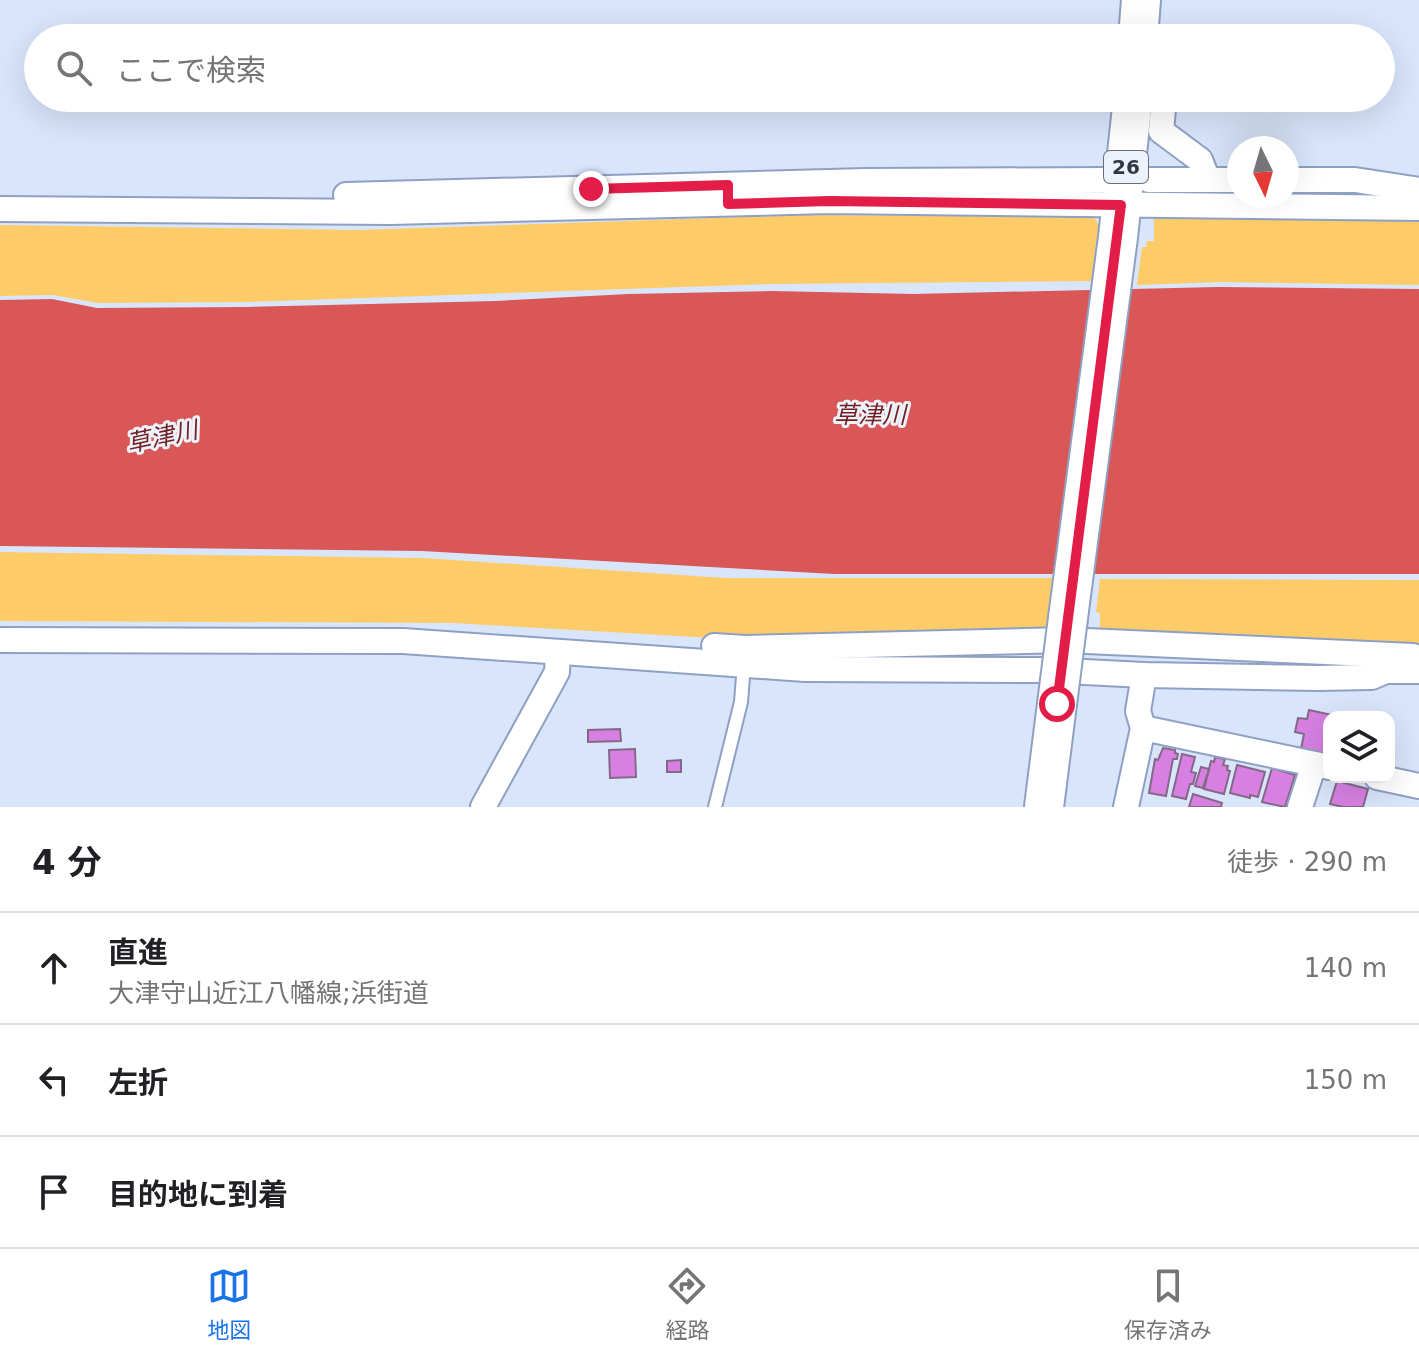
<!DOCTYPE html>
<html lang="ja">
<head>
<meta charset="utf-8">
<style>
	:root { --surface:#fff; --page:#f6f6f6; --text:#202124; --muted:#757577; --line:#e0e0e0; --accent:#1a73e8 }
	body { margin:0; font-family:"DejaVu Sans","Noto Sans JP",sans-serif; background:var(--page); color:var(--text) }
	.controls { position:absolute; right:24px; bottom:24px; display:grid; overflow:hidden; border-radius:16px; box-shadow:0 8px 32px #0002 }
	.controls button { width:72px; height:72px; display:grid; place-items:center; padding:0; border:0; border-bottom:2px solid var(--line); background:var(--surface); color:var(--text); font:40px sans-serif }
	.compass { position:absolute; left:1227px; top:136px; width:72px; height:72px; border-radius:50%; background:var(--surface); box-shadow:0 8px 32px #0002; rotate:175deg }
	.stop { position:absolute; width:24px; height:24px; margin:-18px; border:6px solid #e11d48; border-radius:50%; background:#fff }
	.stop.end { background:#e11d48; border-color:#fff; box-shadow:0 2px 8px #0008 }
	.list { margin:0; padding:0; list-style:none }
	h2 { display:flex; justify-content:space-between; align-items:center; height:104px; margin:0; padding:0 32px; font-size:34px }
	h2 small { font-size:26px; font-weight:400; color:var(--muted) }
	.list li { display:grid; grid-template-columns:52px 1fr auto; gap:24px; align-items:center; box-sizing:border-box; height:112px; padding:0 32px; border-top:2px solid var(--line) }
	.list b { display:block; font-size:30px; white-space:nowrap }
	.list p { margin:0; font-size:26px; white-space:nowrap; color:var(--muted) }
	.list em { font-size:26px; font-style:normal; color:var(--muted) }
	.icon { flex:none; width:44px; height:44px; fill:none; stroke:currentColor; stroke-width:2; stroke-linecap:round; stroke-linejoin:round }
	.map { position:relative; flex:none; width:1419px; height:807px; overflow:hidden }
	.search { position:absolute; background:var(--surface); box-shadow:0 8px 32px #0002; left:24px; right:24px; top:24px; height:88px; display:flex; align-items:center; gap:20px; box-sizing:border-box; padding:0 28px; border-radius:44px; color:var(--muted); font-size:30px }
	.sheet { height:440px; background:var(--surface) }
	nav { display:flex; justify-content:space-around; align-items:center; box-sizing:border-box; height:112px; border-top:2px solid var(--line); background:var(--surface); font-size:22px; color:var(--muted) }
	nav a { display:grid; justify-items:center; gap:4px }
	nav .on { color:var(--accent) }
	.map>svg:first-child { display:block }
	.green { fill:#fdcc69 }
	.water { fill:#d95757 }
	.building { fill:#d780e2; stroke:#846987; stroke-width:2 }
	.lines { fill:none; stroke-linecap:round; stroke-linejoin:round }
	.service-casing { stroke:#8ea0c3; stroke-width:16 }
	.minor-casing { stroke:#8ea0c3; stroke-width:28 }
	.primary-casing { stroke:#8ea0c3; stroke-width:42 }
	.service { stroke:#fff; stroke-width:12 }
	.minor { stroke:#fff; stroke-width:24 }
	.primary { stroke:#fff; stroke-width:38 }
	.primary-bridge-casing { stroke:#8ea0c3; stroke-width:42; stroke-linecap:butt }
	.primary-bridge { stroke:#fff; stroke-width:38 }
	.route { stroke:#e11d48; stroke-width:10 }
	.labels { text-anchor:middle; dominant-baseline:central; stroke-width:6; stroke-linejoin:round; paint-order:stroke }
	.shield { fill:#edf1f9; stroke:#686f7b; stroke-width:2 }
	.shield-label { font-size:20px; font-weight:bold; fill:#2f3745 }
	.water-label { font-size:24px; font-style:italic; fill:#721f21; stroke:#edf1f9 }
</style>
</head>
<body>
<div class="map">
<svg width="1419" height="807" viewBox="0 0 1419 807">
	<rect width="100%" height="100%" fill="#d9e5fb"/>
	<g class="green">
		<polygon points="803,215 1094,217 1100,227 1095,247 1099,247 1095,281 771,284 250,302 98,303 53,295 0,296 0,225 358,230"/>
		<polygon points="1154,215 1419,221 1419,285 1220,282 1137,285 1142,247 1146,247 1147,241 1154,241"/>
		<polygon points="0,552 423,558 726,578 1056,578 1050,627 1045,631 731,639 453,623 0,621"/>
		<polygon points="1100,579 1419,580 1419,645 1100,636 1100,613 1096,612"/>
	</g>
	<polygon class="water" points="1217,287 1419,289 1419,574 834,574 422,551 0,546 0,300 52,299 97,308 247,307 496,301 628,294 771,291 914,294"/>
	<g class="building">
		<polygon points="1309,710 1332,715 1329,717 1329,754 1301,749 1304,734 1295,732 1298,718 1307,719"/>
		<polygon points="620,729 621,741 588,742 588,730"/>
		<polygon points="1163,748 1175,750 1175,753 1178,754 1177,759 1173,759 1166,796 1149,793 1155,759 1158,760"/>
		<polygon points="635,749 636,777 610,778 609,750"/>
		<polygon points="1182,754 1195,757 1191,772 1196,773 1193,784 1190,784 1186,799 1172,796"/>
		<polygon points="1215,757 1225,759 1223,765 1228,766 1227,770 1230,771 1224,794 1204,789 1211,761 1214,762"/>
		<polygon points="681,760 681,772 667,772 667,761"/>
		<polygon points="1237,765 1265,772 1258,797 1250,795 1250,798 1230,793"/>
		<polygon points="1201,767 1209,769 1203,788 1195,786"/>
		<polygon points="1272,768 1295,775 1285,807 1262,802"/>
		<polygon points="1337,781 1368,789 1363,807 1343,807 1330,804"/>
		<polygon points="1193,794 1222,803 1221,807 1189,807"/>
	</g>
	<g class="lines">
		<g class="service-casing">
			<polyline id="service" points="715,807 741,702 744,664"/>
		</g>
		<g class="minor-casing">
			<g id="minor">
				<polyline points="1164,98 1161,131 1200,160 1208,180"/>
				<polyline points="1149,180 1239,180"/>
				<polyline points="1287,180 1355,180 1419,190"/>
				<polyline points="346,195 866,181 1108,180"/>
				<polyline points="0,209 390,212 829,201 1419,208"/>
				<polyline points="0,640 403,641 805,669 1045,670 1144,675 1318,678 1372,677 1386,671 1419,671"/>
				<polyline points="714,646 745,648 1065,640 1413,656"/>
				<polyline points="1143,728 1329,767"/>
				<polyline points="1377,777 1419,786"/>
				<polyline points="483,807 557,672 558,652"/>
				<polyline points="1126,807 1143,728 1138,711 1144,675"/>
				<polyline points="1300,807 1314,764"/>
			</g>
		</g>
		<g class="primary-casing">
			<g id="primary">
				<polyline points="1138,38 1141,0"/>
				<polyline points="1068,618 1118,237 1133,98"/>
				<polyline points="1044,807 1057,704"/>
			</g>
		</g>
		<use href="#service" class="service"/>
		<use href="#minor" class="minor"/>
		<use href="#primary" class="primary"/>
		<g class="primary-bridge-casing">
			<polyline id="primary-bridge" points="1057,704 1068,618"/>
		</g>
		<use href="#primary-bridge" class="primary-bridge"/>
	</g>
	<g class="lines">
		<polyline class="route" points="591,189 728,185 728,204 829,201 1121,205 1057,704"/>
	</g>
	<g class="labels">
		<rect class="shield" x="1104" y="151" width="44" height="32" rx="6"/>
		<g class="shield-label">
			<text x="1126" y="167">26</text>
		</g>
		<g class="water-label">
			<text x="870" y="415">草津川</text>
			<text transform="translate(162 437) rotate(-12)">草津川</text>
		</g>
	</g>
</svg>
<div class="controls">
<button><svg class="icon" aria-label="layers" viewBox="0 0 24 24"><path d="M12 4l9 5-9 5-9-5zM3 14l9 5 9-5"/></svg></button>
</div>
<svg class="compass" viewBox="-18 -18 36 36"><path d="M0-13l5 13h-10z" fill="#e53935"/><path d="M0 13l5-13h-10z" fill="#757577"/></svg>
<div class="stop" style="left:1057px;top:704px"></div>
<div class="stop end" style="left:591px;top:189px"></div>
<div class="search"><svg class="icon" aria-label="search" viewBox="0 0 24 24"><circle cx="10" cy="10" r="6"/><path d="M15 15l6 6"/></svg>ここで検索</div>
</div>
<section class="sheet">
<h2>4 分<small>徒歩 · 290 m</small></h2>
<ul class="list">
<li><svg class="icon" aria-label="ahead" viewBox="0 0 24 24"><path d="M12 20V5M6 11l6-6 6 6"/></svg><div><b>直進</b><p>大津守山近江八幡線;浜街道</p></div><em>140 m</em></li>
<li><svg class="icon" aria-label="left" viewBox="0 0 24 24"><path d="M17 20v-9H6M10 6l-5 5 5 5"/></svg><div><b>左折</b></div><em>150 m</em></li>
<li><svg class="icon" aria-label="arrive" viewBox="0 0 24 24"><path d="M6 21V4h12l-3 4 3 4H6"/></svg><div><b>目的地に到着</b></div></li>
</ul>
</section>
<nav>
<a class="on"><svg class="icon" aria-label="map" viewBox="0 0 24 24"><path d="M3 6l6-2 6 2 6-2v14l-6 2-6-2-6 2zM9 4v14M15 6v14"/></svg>地図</a>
<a><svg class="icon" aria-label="directions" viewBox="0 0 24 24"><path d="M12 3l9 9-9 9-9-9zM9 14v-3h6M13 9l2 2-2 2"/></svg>経路</a>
<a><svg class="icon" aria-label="saved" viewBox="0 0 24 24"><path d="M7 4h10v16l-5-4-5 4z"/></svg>保存済み</a>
</nav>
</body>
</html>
